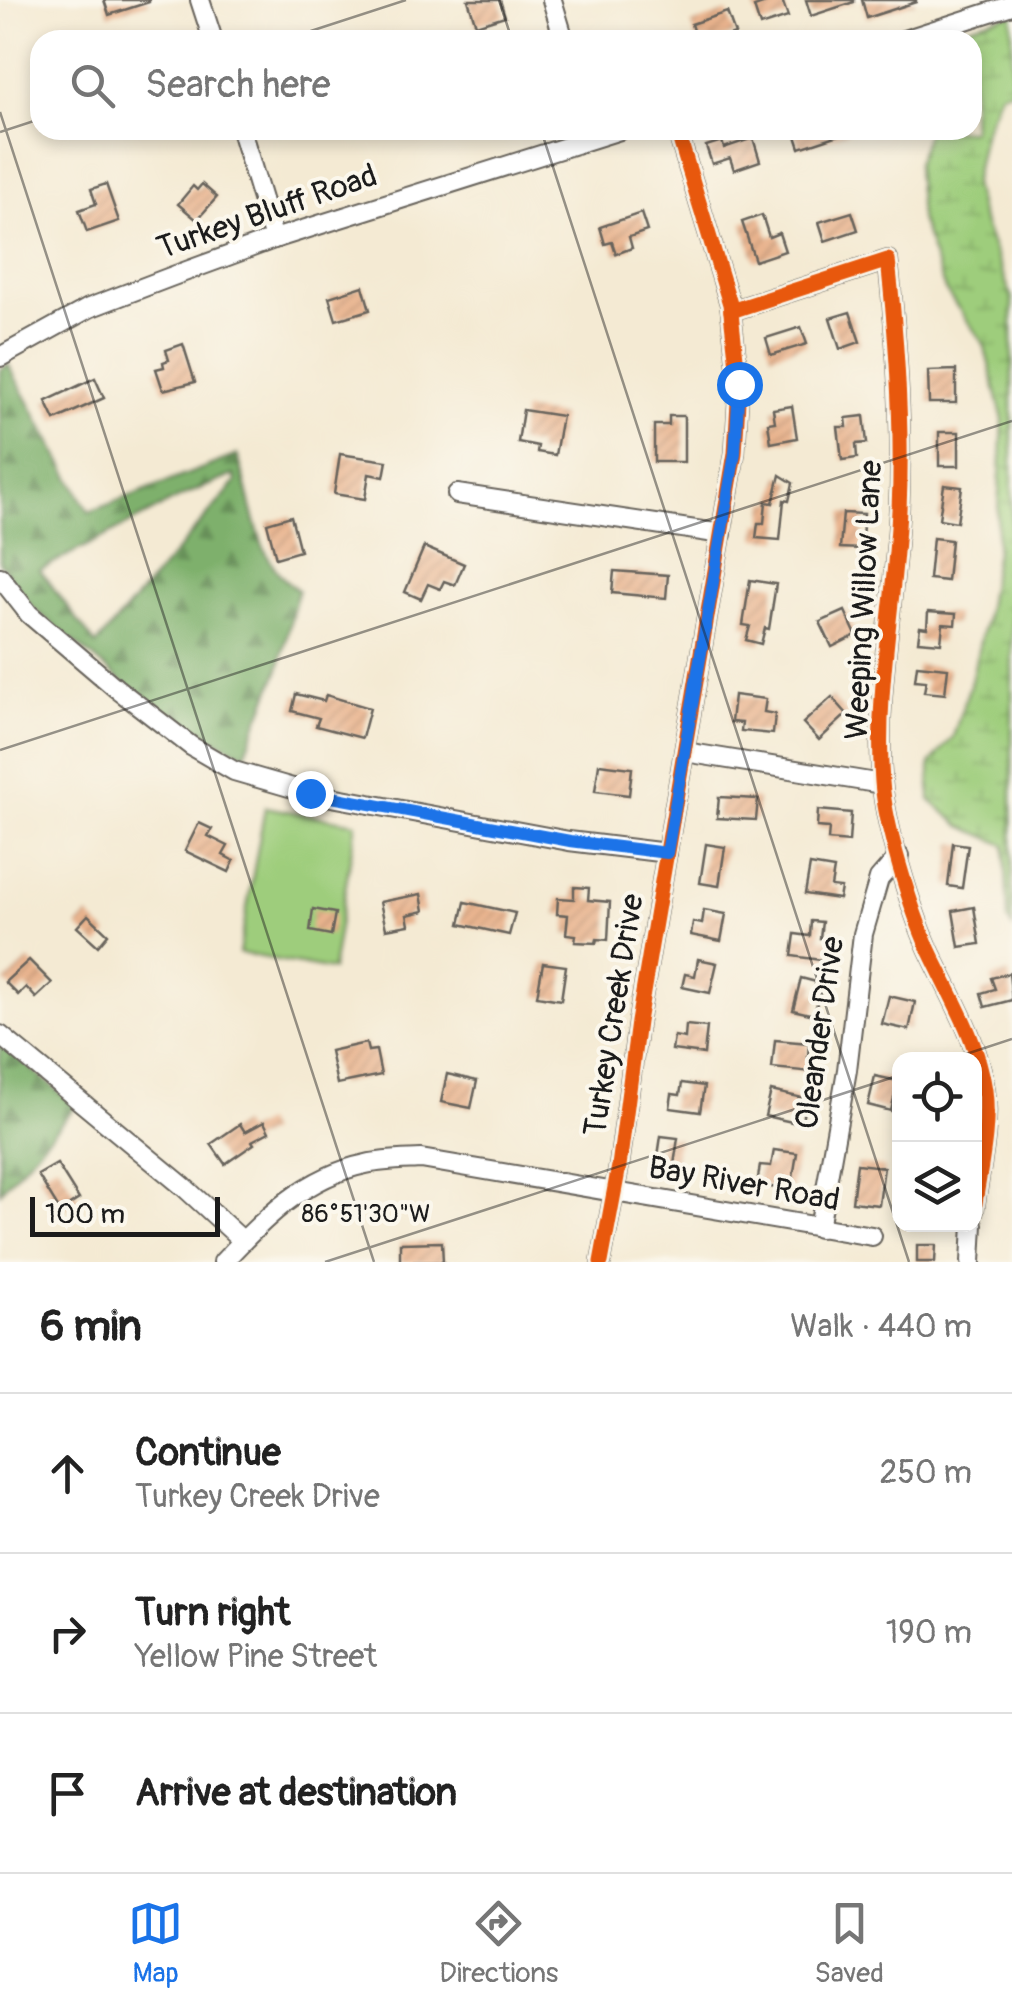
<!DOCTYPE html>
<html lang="en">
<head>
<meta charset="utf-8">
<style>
	:root { --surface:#fff; --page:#f6f6f6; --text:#222; --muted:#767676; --line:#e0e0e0; --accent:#1a73e8 }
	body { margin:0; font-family:Pangolin,sans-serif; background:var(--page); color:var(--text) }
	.controls { position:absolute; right:30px; bottom:30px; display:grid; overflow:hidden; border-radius:20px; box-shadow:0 5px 15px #0003 }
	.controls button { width:90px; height:90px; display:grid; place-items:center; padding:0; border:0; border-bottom:2px solid var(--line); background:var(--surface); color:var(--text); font:50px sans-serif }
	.scale { position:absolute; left:30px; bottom:25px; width:190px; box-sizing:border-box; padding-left:10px; border:5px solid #1c1c1c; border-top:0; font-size:28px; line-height:35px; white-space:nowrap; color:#1c1c1c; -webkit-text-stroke:8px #fbf7ec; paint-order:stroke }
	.stop { position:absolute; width:30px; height:30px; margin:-22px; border:8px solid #1a73e8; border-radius:50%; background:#fff }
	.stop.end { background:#1a73e8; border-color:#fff; box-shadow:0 2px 10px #0008 }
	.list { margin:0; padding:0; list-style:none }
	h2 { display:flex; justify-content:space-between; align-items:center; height:130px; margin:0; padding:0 40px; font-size:42px }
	h2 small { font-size:32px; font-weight:400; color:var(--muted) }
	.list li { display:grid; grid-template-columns:65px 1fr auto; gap:30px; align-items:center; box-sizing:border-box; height:160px; padding:0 40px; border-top:2px solid var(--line) }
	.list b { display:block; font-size:38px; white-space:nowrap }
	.list p { margin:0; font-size:32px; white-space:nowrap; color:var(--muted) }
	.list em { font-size:32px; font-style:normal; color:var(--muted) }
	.icon { flex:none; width:55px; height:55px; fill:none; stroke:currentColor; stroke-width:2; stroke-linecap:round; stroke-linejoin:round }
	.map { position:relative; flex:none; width:1012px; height:1262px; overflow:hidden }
	.search { position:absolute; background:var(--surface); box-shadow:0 5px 15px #0003; left:30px; right:30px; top:30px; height:110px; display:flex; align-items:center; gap:25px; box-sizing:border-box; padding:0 35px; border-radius:30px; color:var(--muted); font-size:38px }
	.sheet { height:610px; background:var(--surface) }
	nav { display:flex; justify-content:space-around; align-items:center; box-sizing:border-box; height:140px; border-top:2px solid var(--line); background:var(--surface); font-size:28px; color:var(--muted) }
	nav a { display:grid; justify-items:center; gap:5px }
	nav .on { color:var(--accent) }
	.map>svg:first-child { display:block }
	.grass { fill:#9ecd7c; stroke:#5d744c; stroke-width:2.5 }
	.forest { fill:url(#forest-firs); stroke:#4d6644; stroke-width:2.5; fill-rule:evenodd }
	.wetland { fill:url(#wetland-marsh); stroke:#5d744c; stroke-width:2.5 }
	.building { fill:url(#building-hatch) }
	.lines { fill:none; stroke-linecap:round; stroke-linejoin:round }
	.minor-casing { stroke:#68645c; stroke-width:22 }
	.minor { stroke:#fff; stroke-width:18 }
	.cycleway-casing { stroke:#fbf7ec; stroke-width:21 }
	.cycleway { stroke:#e8590c; stroke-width:15 }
	.route { stroke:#1a73e8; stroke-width:12 }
	.ticks { fill:none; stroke:#1c1c1c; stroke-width:2.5; stroke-opacity:0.45 }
	.labels { text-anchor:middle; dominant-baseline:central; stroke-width:8; stroke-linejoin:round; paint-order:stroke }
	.street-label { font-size:32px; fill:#1c1c1c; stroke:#fbf7ec }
	.ticks-label { font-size:25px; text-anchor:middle; fill:#1c1c1c; stroke:#fbf7ec; stroke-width:8; stroke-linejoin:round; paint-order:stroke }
</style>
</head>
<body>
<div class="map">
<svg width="1012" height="1262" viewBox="0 0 1012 1262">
	<defs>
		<pattern id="forest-firs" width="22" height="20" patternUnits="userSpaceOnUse" patternTransform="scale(2.5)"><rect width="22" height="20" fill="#7eb06c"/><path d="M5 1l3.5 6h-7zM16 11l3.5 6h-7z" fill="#668e58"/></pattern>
		<pattern id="wetland-marsh" width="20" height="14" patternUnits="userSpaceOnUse" patternTransform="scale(2.5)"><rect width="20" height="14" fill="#9ecd7c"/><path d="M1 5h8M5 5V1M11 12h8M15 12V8" fill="none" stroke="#88af6b"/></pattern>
		<pattern id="building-hatch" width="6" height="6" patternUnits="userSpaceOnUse" patternTransform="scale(2.5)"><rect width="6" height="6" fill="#e9b48e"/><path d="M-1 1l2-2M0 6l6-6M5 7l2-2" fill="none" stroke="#c79a7a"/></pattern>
	</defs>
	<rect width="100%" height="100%" fill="#fbf7ec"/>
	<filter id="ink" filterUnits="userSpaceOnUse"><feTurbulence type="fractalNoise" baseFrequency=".01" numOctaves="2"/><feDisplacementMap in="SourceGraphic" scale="20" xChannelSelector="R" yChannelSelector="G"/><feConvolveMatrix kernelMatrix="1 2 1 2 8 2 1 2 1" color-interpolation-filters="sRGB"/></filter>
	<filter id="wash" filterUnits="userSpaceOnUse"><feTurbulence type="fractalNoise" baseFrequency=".0048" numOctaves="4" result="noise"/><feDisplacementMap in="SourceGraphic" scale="40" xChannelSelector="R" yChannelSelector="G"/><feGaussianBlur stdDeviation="2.25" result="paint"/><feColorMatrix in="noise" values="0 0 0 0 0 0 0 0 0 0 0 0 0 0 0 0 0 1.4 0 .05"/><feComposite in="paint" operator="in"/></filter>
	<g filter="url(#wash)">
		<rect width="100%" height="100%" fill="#f4ead3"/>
		<polygon class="grass" points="265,807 356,823 332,970 239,953"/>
		<g class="forest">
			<path d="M 8,364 L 89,512 L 237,455 C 254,499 253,562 298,590 L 279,669 L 245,754 L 165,717 L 34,609 L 0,563 L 0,370 ZM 234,475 L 236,482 L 96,645 L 40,570 L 187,494 Z"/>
			<polygon points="0,1043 76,1106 0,1192"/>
		</g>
		<polygon class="wetland" points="1012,13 1012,89 1000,93 983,134 973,184 981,217 1012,298 1012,927 1008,921 1005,845 961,826 930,800 930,764 953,737 970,685 985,620 996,550 1003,420 984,344 945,290 920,219 916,165 928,130 972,130 972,40 952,40 950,32"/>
		<g id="blocks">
			<g class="building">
				<polygon points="104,0 149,0 149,2 109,15"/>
				<polygon points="468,0 500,0 505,16 476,25"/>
				<polygon points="774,0 782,0 788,17 760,26 754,7"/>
				<polygon points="806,0 854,0 854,2 811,16"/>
				<polygon points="862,0 916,0 916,2 867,18"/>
				<polygon points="727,12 735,34 717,40 696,40 691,24"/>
				<polygon points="794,130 848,130 848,132 800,148"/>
				<polygon points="753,138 760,161 734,170 730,158 712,164 706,146 722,141 724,148"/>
				<polygon points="106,184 119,221 87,232 79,210 96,204 91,189"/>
				<polygon points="202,184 217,197 197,220 178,204 193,186 197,190"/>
				<polygon points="852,212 858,230 825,241 819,222"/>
				<polygon points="641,213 647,231 629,237 632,248 616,254 612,242 605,244 600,227"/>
				<polygon points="762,215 769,237 779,233 785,251 755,261 742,222"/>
				<polygon points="363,286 370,310 336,320 329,297"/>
				<polygon points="850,312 860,342 840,349 830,318"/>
				<polygon points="801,327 807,344 771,355 766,338"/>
				<polygon points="183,344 195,382 163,390 156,369 164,367 163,362 169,360 166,350"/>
				<polygon points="956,370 956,403 929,403 928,371"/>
				<polygon points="95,378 104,398 55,420 46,401"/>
				<polygon points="792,406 797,438 771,443 768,423 775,422 773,409"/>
				<polygon points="523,410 562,416 555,455 537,452 538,446 518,442"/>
				<polygon points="669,416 684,416 684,462 654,462 654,425 669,425"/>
				<polygon points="864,416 867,443 856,444 857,458 842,460 838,427 847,427 846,418"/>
				<rect x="939" y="432" width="20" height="34"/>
				<polygon points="340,454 387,461 384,477 369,474 365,499 334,494"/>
				<polygon points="780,475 793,483 789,501 784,500 780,540 756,538 758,523 764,523 766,502 773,503"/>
				<polygon points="944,485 962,487 957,522 939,519"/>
				<polygon points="843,513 864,514 861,549 840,548"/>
				<polygon points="291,516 300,551 276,558 267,523"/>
				<polygon points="933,538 951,540 947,581 929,579"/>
				<polygon points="424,547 464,564 455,585 444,581 440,589 428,584 421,599 405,592"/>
				<polygon points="614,571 668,575 666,598 612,593"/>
				<polygon points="750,580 776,584 769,629 765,628 761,644 746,640 750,626 743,625"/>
				<polygon points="845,611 856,635 832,647 820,622"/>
				<polygon points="928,612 956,614 955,625 943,624 941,643 918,641 920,627 927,628"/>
				<polygon points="917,665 948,668 945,694 924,692 926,681 915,680"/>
				<polygon points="296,694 324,701 326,695 370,708 362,738 316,726 319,718 292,711"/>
				<polygon points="734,695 766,699 764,712 775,714 773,734 741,731 742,723 731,722"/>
				<polygon points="832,697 847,714 819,740 803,723"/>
				<polygon points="599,764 632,768 629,795 595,791"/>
				<polygon points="719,797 758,799 756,820 717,818"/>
				<polygon points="818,810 851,813 849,842 828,840 829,828 817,827"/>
				<polygon points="199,823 212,829 208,836 228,846 223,855 234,861 229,872 185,851"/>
				<polygon points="953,843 968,845 962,888 948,886"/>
				<polygon points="706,844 725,847 719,886 700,883"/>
				<polygon points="810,865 834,869 831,887 841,888 839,899 805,894"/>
				<polygon points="574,887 589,888 588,900 610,902 608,940 597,939 596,943 575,942 576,935 566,934 568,915 557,914 558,898 574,899"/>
				<polygon points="421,894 424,911 407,915 409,925 386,929 380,902"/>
				<polygon points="465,902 515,913 509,935 460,924"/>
				<polygon points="974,907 980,944 959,947 953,911"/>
				<polygon points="313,909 335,913 331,935 310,931"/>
				<polygon points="704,910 726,914 721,941 691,935 693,922 702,924"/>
				<polygon points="88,915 108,934 98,946 77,927"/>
				<polygon points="811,921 822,922 820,938 831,939 828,961 792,956 795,934 810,936"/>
				<polygon points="698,959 717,963 710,993 682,987 685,974 695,976"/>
				<polygon points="29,960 52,983 36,998 26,987 18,995 5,982"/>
				<polygon points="543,963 566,966 561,1000 537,996"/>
				<polygon points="1009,973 1012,1000 985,1007 981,993 995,989 991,978"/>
				<polygon points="801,978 816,982 813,994 819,995 814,1015 793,1010"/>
				<polygon points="889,996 915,1002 909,1030 882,1024"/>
				<polygon points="686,1025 707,1027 704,1054 672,1050 674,1036 685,1038"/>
				<polygon points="775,1040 809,1043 808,1057 813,1058 812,1072 772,1068"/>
				<polygon points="366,1043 368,1051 376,1050 381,1075 337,1084 330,1051"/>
				<polygon points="447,1074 477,1081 471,1108 441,1102"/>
				<polygon points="875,1076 898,1081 891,1111 868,1105"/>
				<polygon points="682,1083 704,1086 700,1112 670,1108 672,1094 680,1095"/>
				<polygon points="771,1091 807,1099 801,1124 765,1116"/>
				<polygon points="264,1122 269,1132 252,1141 254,1144 225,1164 211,1144 240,1124 245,1132"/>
				<polygon points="661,1136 678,1138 674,1165 657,1163"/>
				<polygon points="774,1150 797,1153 791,1190 757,1185 760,1165 771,1166"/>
				<polygon points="57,1164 79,1199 60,1211 38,1175"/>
				<polygon points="857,1164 884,1167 879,1205 852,1202"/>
				<polygon points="442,1242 443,1262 400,1262 400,1243"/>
				<polygon points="917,1245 936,1245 935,1262 917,1262"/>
			</g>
		</g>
	</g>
	<g filter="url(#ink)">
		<use href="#blocks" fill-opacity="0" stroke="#68645c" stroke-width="2.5"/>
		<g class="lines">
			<g class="minor-casing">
				<g id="minor">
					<polyline points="200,0 213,40"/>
					<polyline points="552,0 564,40"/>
					<polyline points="904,40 1012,5"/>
					<polyline points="241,130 274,239"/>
					<path d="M 731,311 L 888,260 C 897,343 903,426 899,510 C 895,599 875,693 882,782 C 885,825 911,910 929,950 C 950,995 978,1040 985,1090 C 990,1129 979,1172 974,1210"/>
					<polyline points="0,357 89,308 173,276 274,239 620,130"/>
					<polyline points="457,494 722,534"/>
					<polyline points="0,577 29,614 116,688 191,746 234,771 310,793 569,841 667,853"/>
					<polyline points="685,752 882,784"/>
					<polyline points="0,1035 184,1187 243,1241"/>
					<polyline points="819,1228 847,1070 863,934 879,879 899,856"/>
					<path d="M 223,1262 C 263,1219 306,1176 366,1164 C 384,1160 403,1160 421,1159 L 872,1236"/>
					<polyline points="601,1262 619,1166 638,1022 735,453 739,384 730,304 677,130"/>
					<polyline points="971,1262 973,1224"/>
				</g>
			</g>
			<use href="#minor" class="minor"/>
			<g class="cycleway-casing">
				<g id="cycleway">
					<path d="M 731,311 L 888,260 C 897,343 903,426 899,510 C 895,599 875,693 882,782 C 885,825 911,910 929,950 C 950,995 978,1040 985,1090 C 990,1129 979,1172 974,1210"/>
					<polyline points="601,1262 619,1166 638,1022 735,453 739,384 730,304 677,130"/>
				</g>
			</g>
			<use href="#cycleway" class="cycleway"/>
		</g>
	</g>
	<g class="lines" filter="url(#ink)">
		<polyline class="route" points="310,793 570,841 667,853 735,453 739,384"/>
	</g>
	<path class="ticks" d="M 499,0 L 512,40M 283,40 L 406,0M 0,112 L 374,1262M 541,130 L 909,1262M 0,132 L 40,119M 0,750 L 1012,421M 948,1060 L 1012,1039M 325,1262 L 900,1075"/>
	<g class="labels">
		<g class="street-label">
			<text transform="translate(267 212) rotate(-19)">Turkey Bluff Road</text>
			<text transform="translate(864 600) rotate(-87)">Weeping Willow Lane</text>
			<text transform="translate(614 1015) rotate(-81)">Turkey Creek Drive</text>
			<text transform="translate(820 1033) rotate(-82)">Oleander Drive</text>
			<text transform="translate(744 1184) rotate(10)">Bay River Road</text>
		</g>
	</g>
	<g class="ticks-label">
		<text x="366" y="1222">86°51'30"W</text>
	</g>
</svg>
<div class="controls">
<button><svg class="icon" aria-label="locate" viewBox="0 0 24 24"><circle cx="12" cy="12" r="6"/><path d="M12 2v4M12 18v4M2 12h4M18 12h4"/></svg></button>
<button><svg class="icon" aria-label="layers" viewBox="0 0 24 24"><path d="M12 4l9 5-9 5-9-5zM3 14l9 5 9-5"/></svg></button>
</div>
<div class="scale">100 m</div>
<div class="stop" style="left:739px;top:384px"></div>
<div class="stop end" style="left:310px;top:793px"></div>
<div class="search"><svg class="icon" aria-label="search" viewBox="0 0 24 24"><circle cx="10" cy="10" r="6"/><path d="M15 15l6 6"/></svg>Search here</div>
</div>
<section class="sheet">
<h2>6 min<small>Walk · 440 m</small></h2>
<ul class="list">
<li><svg class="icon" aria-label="ahead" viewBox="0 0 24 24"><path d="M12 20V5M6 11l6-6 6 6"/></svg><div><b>Continue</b><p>Turkey Creek Drive</p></div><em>250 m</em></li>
<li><svg class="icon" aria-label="right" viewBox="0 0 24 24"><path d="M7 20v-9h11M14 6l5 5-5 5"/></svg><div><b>Turn right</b><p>Yellow Pine Street</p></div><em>190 m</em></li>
<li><svg class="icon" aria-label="arrive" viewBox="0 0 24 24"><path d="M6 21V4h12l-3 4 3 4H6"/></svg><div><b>Arrive at destination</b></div></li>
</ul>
</section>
<nav>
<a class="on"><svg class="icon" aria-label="map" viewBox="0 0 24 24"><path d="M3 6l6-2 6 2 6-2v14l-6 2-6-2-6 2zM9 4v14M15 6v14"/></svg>Map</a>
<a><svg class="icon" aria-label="directions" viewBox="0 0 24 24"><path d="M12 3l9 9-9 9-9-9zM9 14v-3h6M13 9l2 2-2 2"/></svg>Directions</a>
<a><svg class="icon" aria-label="saved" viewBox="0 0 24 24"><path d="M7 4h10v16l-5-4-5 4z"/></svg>Saved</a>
</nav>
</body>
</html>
